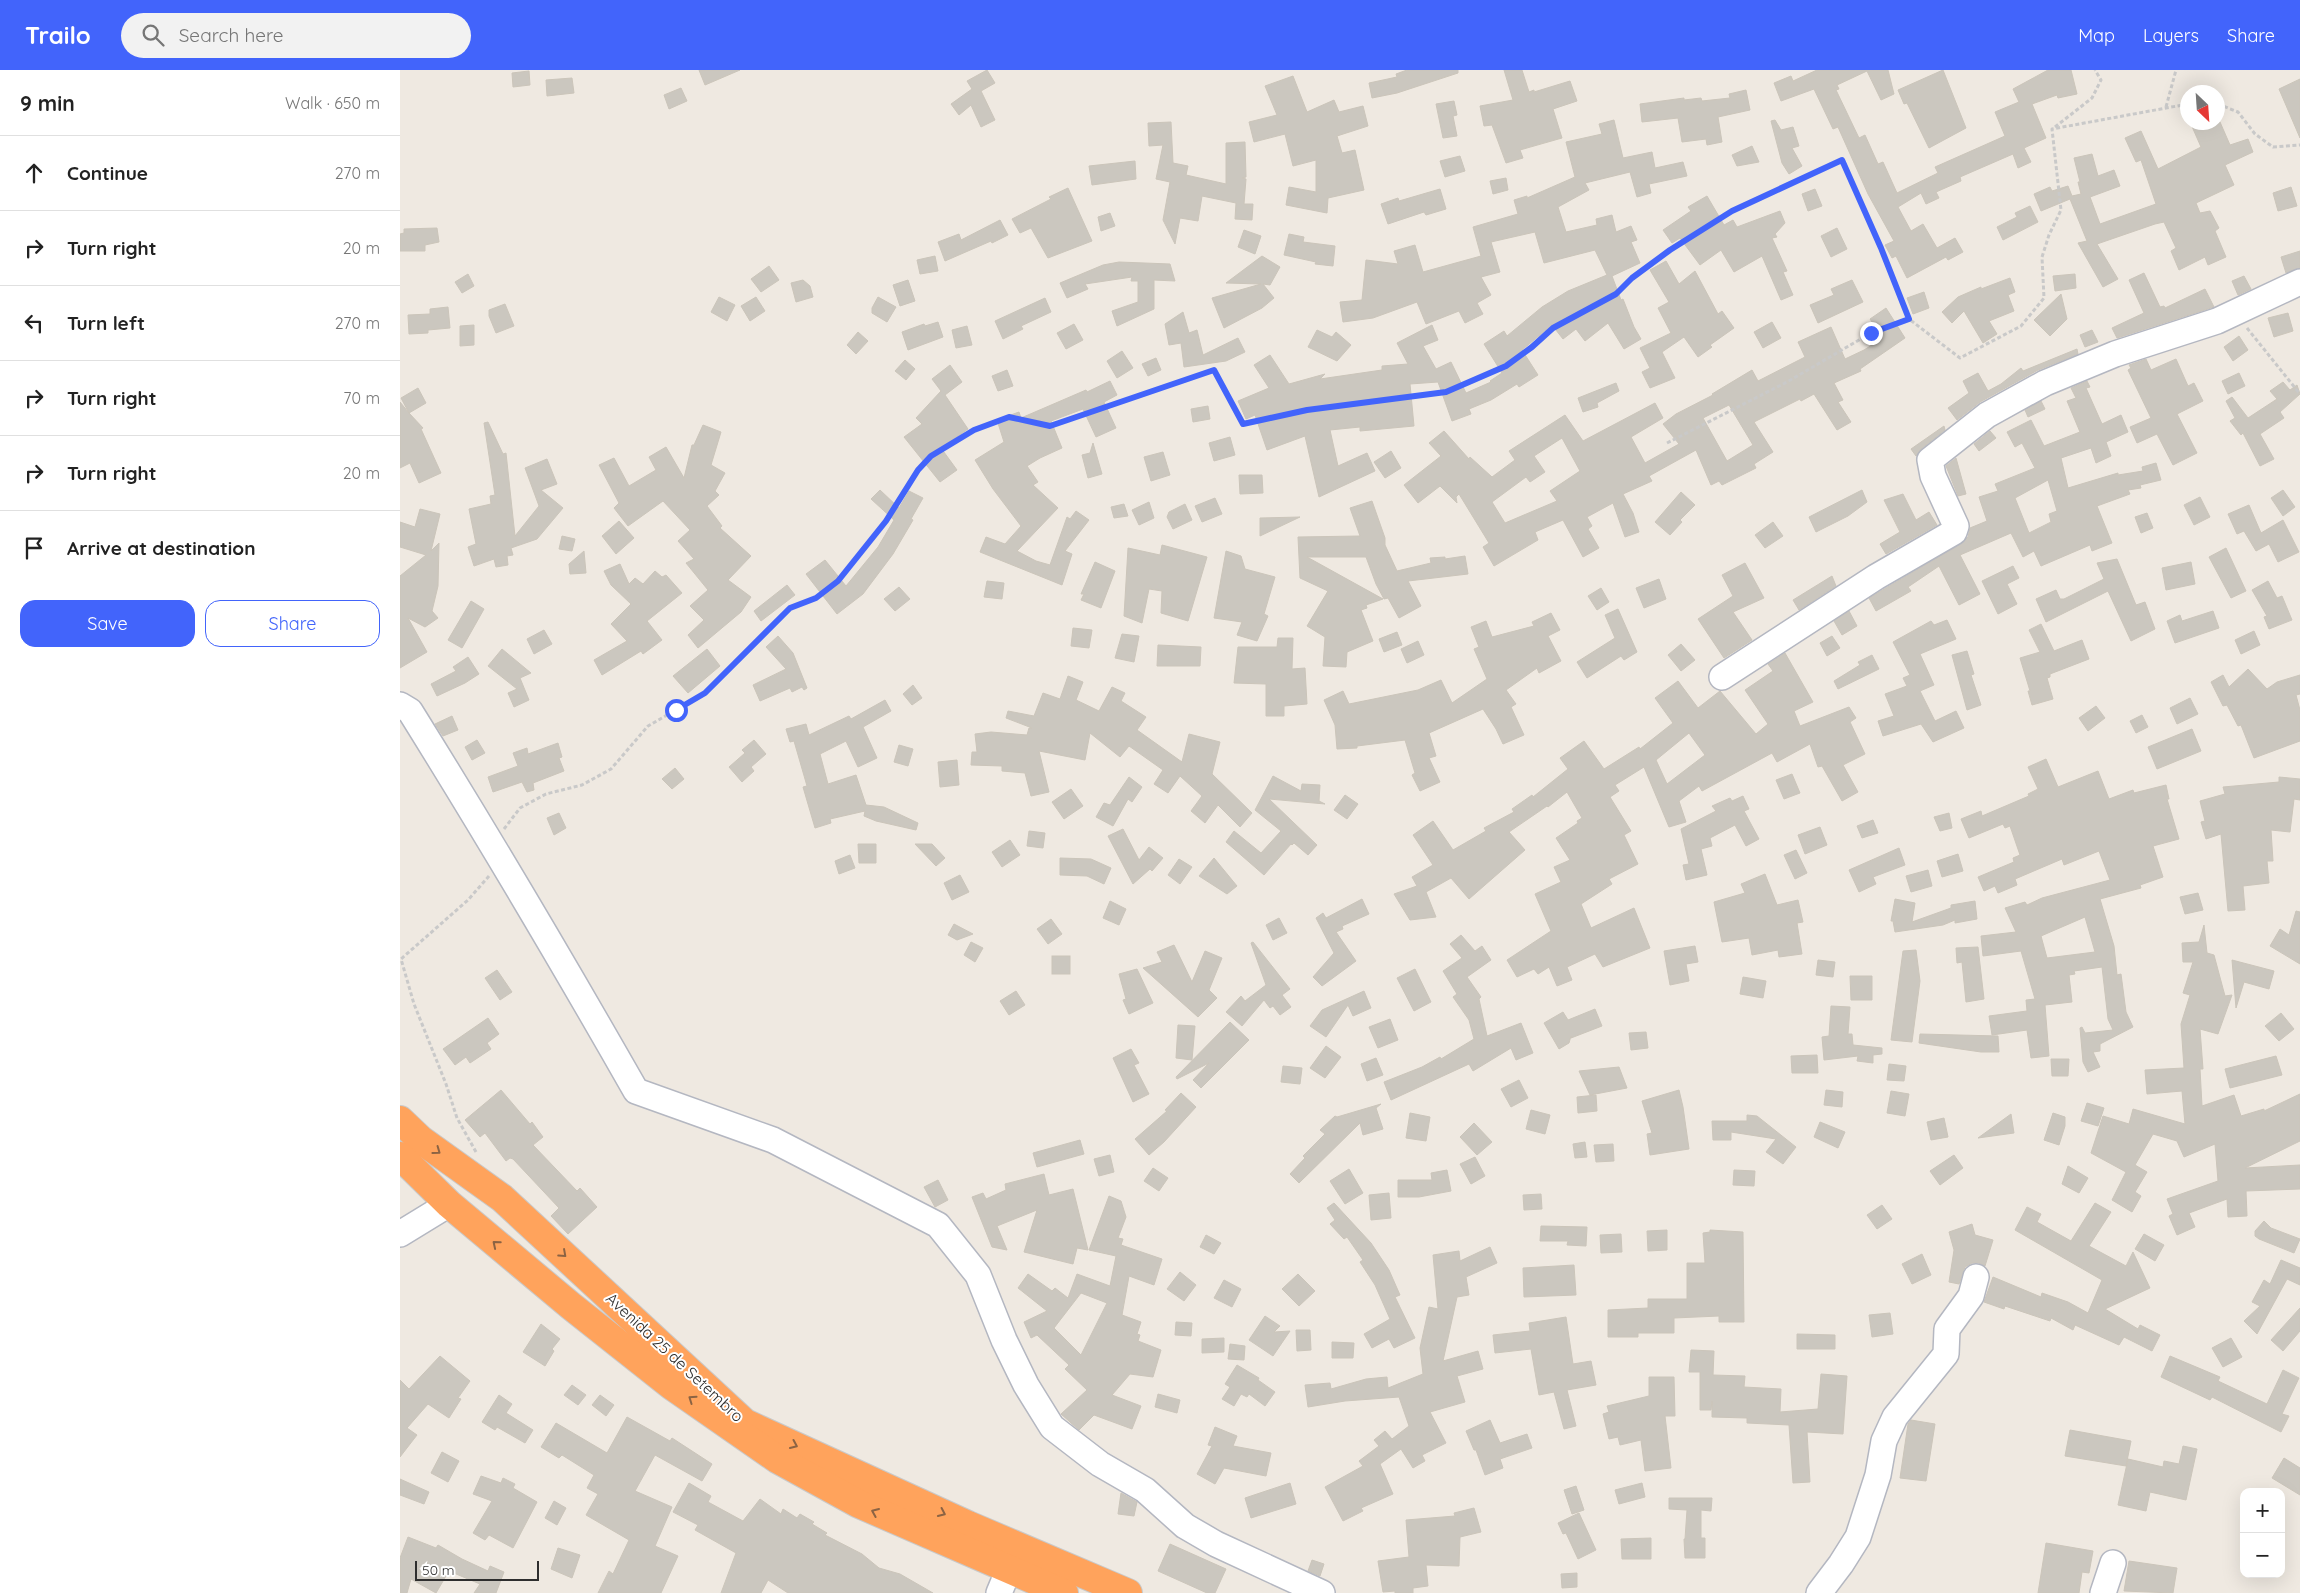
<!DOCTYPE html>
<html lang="en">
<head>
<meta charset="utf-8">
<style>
	:root { --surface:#fff; --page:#f2f2f2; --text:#222; --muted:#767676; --line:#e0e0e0; --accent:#4264fb }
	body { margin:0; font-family:Quicksand,sans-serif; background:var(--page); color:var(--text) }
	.controls { position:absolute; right:15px; bottom:15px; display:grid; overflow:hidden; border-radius:10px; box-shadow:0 5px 20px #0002 }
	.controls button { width:45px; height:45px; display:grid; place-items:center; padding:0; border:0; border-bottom:1px solid var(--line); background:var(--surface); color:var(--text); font:25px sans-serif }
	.compass { position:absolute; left:1780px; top:15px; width:45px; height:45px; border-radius:50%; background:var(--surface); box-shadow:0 5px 20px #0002; rotate:155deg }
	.scale { position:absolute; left:15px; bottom:12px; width:124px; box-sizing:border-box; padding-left:5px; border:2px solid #2e2e2e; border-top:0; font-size:14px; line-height:18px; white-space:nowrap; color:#2e2e2e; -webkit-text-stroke:4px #fff; paint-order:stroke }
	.stop { position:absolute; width:15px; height:15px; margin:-11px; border:4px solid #4264fb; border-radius:50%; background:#fff }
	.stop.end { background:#4264fb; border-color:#fff; box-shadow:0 1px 5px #0008 }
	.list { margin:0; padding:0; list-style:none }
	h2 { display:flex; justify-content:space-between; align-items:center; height:65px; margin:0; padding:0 20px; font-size:21px }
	h2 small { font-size:16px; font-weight:400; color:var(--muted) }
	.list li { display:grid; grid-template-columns:32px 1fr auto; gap:15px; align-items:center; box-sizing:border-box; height:75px; padding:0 20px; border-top:1px solid var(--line) }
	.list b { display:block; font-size:19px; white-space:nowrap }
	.list em { font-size:16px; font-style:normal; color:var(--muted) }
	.actions { display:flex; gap:10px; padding:15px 20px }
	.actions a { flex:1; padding:11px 0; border:1px solid var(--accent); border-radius:15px; text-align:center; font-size:18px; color:var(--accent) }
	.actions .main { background:var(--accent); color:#fff }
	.icon { flex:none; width:28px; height:28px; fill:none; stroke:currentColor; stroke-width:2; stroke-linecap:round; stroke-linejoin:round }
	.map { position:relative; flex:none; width:1900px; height:1523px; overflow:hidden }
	header { display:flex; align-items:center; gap:30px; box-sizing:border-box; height:70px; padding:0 25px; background:var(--accent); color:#fff }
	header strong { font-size:24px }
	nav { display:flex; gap:28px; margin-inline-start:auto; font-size:18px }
	.search { width:350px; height:45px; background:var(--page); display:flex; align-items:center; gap:12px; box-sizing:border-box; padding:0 18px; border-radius:28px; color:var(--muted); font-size:19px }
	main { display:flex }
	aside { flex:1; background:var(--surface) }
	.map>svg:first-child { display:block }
	.building { fill:#cbc7bf; stroke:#cbc5ba; fill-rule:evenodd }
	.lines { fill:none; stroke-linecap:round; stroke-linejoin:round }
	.minor-casing { stroke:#b4b7c1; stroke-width:28 }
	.highway-casing { stroke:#c9c9c9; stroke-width:30 }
	.path { stroke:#c9c9c9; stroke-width:3; stroke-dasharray:4 2.5; stroke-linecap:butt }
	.minor { stroke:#fff; stroke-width:25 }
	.highway { stroke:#ffa35c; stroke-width:28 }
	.oneway { stroke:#8c6343 }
	.route { stroke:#4264fb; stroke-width:6 }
	.labels { text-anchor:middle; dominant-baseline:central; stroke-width:4; stroke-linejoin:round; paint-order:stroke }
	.street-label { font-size:16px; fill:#2e2e2e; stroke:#fff }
</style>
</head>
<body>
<header>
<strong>Trailo</strong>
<div class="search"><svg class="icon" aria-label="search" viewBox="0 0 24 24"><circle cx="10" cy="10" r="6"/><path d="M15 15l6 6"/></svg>Search here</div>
<nav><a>Map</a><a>Layers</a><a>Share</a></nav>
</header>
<main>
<aside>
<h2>9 min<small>Walk · 650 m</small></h2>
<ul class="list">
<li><svg class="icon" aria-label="ahead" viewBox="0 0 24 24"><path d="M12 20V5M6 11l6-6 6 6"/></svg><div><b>Continue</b></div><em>270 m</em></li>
<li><svg class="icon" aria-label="right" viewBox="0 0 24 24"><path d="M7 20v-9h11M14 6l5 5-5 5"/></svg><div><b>Turn right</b></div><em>20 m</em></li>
<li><svg class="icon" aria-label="left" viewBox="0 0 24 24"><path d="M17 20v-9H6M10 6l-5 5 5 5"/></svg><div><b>Turn left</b></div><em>270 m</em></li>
<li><svg class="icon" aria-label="right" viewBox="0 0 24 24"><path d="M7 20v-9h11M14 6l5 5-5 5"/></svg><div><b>Turn right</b></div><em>70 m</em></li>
<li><svg class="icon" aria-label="right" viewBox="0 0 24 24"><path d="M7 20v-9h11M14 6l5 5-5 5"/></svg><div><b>Turn right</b></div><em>20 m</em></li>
<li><svg class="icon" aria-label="arrive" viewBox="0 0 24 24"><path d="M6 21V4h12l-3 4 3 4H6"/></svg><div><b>Arrive at destination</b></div></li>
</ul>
<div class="actions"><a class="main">Save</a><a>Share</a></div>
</aside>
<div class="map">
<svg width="1900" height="1523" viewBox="0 0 1900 1523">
	<rect width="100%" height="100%" fill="#efe9e1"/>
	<g class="building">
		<polygon points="299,0 340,0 305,15"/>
		<polygon points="587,0 595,13 581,21 595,50 581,57 571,35 559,45 551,34 572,19 567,11"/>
		<polygon points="1007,0 1058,0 1058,3 997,23 972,28 969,13 997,7 996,4"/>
		<polygon points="1104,0 1122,0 1129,22 1134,20 1134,22 1170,11 1177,31 1153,39 1162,68 1120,80 1123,88 1106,93 1092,55 1084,56 1080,36 1113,30"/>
		<polygon points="1417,0 1488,0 1494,24 1481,30 1467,1 1437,15 1439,19 1436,20 1459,68 1465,65 1478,94 1483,92 1497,123 1538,103 1535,97 1605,66 1595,42 1619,32 1613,19 1648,0 1671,0 1677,24 1658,28 1657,25 1632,34 1646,68 1624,78 1631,92 1618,98 1613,84 1560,107 1561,111 1536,122 1539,128 1526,134 1521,123 1498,137 1511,161 1523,154 1537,178 1555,168 1563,182 1548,190 1546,187 1507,208 1496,186 1492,188 1485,175 1494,171 1468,124 1438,57 1433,59 1414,19 1381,31 1374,13 1391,6 1393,11"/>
		<polygon points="1543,0 1566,58 1529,78 1507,33 1504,34 1498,20"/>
		<polygon points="129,1 130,15 113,17 112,3"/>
		<polygon points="893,6 907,42 934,30 939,42 963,36 968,56 937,66 942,83 955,80 964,120 928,128 927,143 886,135 889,117 916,122 916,90 893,96 885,64 854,72 849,52 877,45 865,16"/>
		<polygon points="172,8 174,23 147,26 146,10"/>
		<polygon points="1900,9 1900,68 1879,19"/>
		<polygon points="281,18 287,31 269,39 264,25"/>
		<polygon points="1346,20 1350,40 1318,47 1322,72 1307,75 1306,69 1282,72 1278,48 1242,52 1240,34 1284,28 1284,30 1301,28 1302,31 1330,28 1329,24"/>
		<polygon points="1054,31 1057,45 1053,46 1057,66 1043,68 1036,34"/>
		<polygon points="1214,50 1223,88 1252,82 1255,98 1283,92 1287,106 1249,114 1251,123 1237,127 1230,102 1185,113 1189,120 1158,137 1166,162 1197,155 1196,149 1212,145 1216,162 1231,156 1237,170 1231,172 1240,193 1212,206 1221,230 1223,229 1234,257 1241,269 1224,279 1208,253 1185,271 1176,259 1163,269 1152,255 1122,280 1138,305 1119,317 1117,314 1091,330 1069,339 1071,344 1052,351 1038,312 1010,314 1014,356 960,361 960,357 930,360 938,396 967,383 975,401 919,427 905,366 867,380 855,345 846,349 838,331 869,318 854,295 870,285 889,314 925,304 920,309 982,300 982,296 1008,294 997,273 1032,255 1038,270 1023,276 1036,299 1051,292 1066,323 1091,312 1090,311 1102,303 1084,274 1104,261 1107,266 1142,237 1168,221 1207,205 1195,180 1144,193 1135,162 1091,172 1100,202 1081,207 1091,225 1077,233 1083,244 1065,253 1059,241 1026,254 1017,232 973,248 943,252 940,232 962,230 966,190 998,194 994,181 1015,175 1023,202 1081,186 1073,157 1118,144 1114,130 1127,126 1127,128 1175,107 1166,72 1202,64 1199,54"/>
		<polygon points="1375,50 1381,60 1393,57 1399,76 1392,78 1402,96 1389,104 1382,93 1371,51"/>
		<polygon points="771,52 773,93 788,96 786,105 826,114 826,73 845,72 846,107 842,108 846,109 844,134 853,134 852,150 835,149 836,133 802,126 798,151 780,148 775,174 763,150 770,112 756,109 763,75 749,76 748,53"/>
		<polygon points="1790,52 1820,52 1830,75 1848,69 1853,82 1825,95 1834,115 1796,133 1800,143 1810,141 1819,158 1815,161 1826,187 1808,195 1805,187 1779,200 1771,181 1776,178 1764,152 1755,154 1697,174 1718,209 1703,217 1678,173 1687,171 1670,129 1641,141 1634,124 1650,117 1652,121 1668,116 1672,126 1681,124 1678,112 1680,112 1674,88 1692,84 1698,106 1714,100 1720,116 1690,127 1700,154 1756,134 1741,90 1736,92 1725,68 1741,61 1758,99 1801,77"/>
		<polygon points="1352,76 1359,92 1337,96 1332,85"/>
		<polygon points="1060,86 1065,101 1045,107 1040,91"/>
		<polygon points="735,91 736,109 692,115 689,96"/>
		<polygon points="1106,108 1108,120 1093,124 1090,111"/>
		<polygon points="1891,117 1897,136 1878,141 1873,123"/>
		<polygon points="668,118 692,171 648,188 631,158 620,163 612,149 651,129 649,127"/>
		<polygon points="1040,119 1046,139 1026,145 1024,142 988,154 981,134 998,128 999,131"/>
		<polygon points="1415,119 1422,136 1408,141 1402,124"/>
		<polygon points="1307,126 1324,155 1333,150 1337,157 1380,141 1385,153 1375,164 1377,167 1372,168 1387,201 1383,202 1393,225 1381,230 1362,186 1334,202 1321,180 1300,195 1280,168 1272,173 1263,160 1291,141 1288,137"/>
		<polygon points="1630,136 1638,152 1603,170 1597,157 1617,147 1615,143"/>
		<polygon points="710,143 715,156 701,161 698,147"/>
		<polygon points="600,150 608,165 592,173 591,171 545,191 538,172 559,164 561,170"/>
		<polygon points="37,158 39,172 25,175 25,181 0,181 0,164 4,163 4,159"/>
		<polygon points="1437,158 1447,179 1431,187 1421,166"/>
		<polygon points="844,160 861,166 855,184 838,177"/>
		<polygon points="889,164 904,167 903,172 935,176 933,196 915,194 916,192 884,185"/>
		<polygon points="1900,181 1900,198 1886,203 1881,187"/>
		<polygon points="535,186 538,201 520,204 517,190"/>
		<polygon points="862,186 880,197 870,215 863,214 874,228 862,238 824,258 812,228 861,214 826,213"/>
		<polygon points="1266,191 1279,214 1295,201 1318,244 1322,241 1334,258 1310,275 1312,277 1298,287 1284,267 1262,282 1275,308 1250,318 1242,302 1250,298 1240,278 1271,263 1258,238 1269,232 1250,200"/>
		<polygon points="719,192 770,194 775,211 754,210 754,239 717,256 712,241 738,232 738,211 731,211 732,207 685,214 688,219 667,228 660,213 703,195"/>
		<polygon points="369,196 379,210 361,222 351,209"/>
		<polygon points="1744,203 1760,237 1764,236 1765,238 1805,219 1814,237 1717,268 1712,258 1744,243 1729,210"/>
		<polygon points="68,204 74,216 62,223 55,212"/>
		<polygon points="1675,204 1676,218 1655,221 1653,206"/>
		<polygon points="1844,206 1851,219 1838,225 1832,211"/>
		<polygon points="1610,208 1615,222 1608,225 1614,241 1589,251 1597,264 1583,273 1564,241 1552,253 1542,242 1558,227 1581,217 1581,219"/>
		<polygon points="403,210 410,216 413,227 396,232 391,213"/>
		<polygon points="508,210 515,231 500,236 493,215"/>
		<polygon points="1452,210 1463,232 1418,253 1410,235 1434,225 1431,219"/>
		<polygon points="1524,222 1529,238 1513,244 1507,228"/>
		<polygon points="1661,224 1667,249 1650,266 1634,250"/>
		<polygon points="319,227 335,235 327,251 311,242"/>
		<polygon points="356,227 365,241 350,251 341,236"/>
		<polygon points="478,227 496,237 487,252 472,243 472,238"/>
		<polygon points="645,228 651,242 621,256 623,259 603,269 595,251"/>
		<polygon points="105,234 114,256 96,263 89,246 89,240"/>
		<polygon points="48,237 50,258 28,260 28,263 9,264 8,245 30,244 30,239"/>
		<path d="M 1486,238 L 1505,268 L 1460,299 L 1461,301 L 1434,313 L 1443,330 L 1438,332 L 1451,352 L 1437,360 L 1414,324 L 1401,331 L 1400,329 L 1354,352 L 1373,382 L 1354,394 L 1356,398 L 1322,415 L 1319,411 L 1311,415 L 1296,380 L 1249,406 L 1252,411 L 1223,424 L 1233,443 L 1239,462 L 1225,467 L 1213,433 L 1187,447 L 1192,456 L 1188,459 L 1199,478 L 1183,487 L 1163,450 L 1135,462 L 1138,470 L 1094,496 L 1083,477 L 1089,473 L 1059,424 L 1056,427 L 1057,433 L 1040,416 L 1018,433 L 1004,415 L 1041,386 L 1029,373 L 1044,361 L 1069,389 L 1070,387 L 1092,407 L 1115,390 L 1109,381 L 1165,345 L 1183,371 L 1255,333 L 1263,348 L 1231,367 L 1245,393 L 1279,374 L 1263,354 L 1276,344 L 1313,325 L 1312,324 L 1352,300 L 1358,311 L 1405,287 L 1398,272 L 1431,257 L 1445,289 L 1464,280 L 1483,268 L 1470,249 ZM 1329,335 L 1353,375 L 1327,391 L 1303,348 ZM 1162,368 L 1180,401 L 1150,421 L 1157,431 L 1105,453 L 1092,432 L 1126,407 L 1130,412 L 1145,402 L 1134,386 Z"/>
		<polygon points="783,242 789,263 797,260 803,285 838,268 845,282 826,291 784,297 781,273 769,275 765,254"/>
		<polygon points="1888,243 1893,261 1874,267 1868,248"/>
		<polygon points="538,252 543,267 508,280 502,262 524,254 525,256"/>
		<polygon points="1372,252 1381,268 1363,278 1354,262"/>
		<polygon points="674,254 683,270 666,279 657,263"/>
		<polygon points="74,255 74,275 60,276 60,256"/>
		<polygon points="567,256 572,275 556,278 552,260"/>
		<polygon points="917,260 932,267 936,262 951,275 937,291 908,277"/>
		<polygon points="1692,260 1698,272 1685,277 1680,265"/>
		<polygon points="458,262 468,271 456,284 447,275"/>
		<polygon points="1839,266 1848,280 1833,291 1824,277"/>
		<polygon points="1677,279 1678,284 1638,300 1580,332 1557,350 1548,338 1569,323 1563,311 1578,303 1588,321 1601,314 1621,298 1623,301"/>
		<polygon points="722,281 733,298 717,308 707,291"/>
		<polygon points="756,288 761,300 748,306 742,294"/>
		<polygon points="1746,289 1751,300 1776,289 1788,316 1794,313 1803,331 1777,344 1797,383 1773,395 1757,364 1737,373 1730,357 1751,348 1728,300 1731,298 1729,295"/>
		<polygon points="505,290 515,299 506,310 495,301"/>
		<polygon points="550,295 562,312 545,325 568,359 541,378 557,400 540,412 504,367 522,354 516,348 541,321 532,309"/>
		<polygon points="607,300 613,316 598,321 592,306"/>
		<polygon points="1839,303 1845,316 1828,324 1822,311"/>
		<polygon points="710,311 717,325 704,332 716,358 696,367 683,339 651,351 662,378 640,388 627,396 638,412 633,415 658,438 617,481 636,491 650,495 667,447 670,449 676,441 689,450 665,481 672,484 662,515 580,482 586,467 605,474 621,456 593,419 575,390 604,372 597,350 619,342 621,348 686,320 687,322"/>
		<path d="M 1687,311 L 1690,317 L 1686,318 L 1702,354 L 1721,345 L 1728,362 L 1706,372 L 1711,386 L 1696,393 L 1691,378 L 1661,388 L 1668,418 L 1718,403 L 1718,405 L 1743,401 L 1742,397 L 1756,393 L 1761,410 L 1740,415 L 1741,418 L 1728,420 L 1730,424 L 1697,436 L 1712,473 L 1692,481 L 1690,475 L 1641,496 L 1634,481 L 1623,487 L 1611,463 L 1560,485 L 1580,524 L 1559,535 L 1539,496 L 1508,517 L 1511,521 L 1476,541 L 1469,528 L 1561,474 L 1568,467 L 1570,458 L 1587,451 L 1579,427 L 1598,421 L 1595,414 L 1635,398 L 1622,373 L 1615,377 L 1607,362 L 1631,350 L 1644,376 L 1680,362 L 1667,331 L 1676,328 L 1671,318 ZM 1648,410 L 1657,441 L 1649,444 L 1651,452 L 1629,463 L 1615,428 Z"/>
		<polygon points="1883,312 1890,320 1897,315 1900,324 1880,342 1884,348 1860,364 1874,389 1860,396 1843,363 1841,365 1830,351 1835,348 1826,331 1832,327 1848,348 1877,329 1870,321"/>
		<polygon points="1216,313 1219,321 1197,333 1198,337 1183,342 1178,328"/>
		<polygon points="18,318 26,333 9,343 23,358 21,359 41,403 19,413 10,393 0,398 0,332 9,343 1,328"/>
		<polygon points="1641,331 1645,339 1628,347 1625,340"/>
		<polygon points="808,336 810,349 793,352 791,339"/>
		<polygon points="88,352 103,384 106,383 115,466 139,436 125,398 147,389 157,414 141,420 163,438 137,469 111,478 113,485 107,486 108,495 96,497 94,489 74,496 68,477 76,474 69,439 91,434 90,426 95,425 84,353"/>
		<polygon points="303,355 321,362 311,395 325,403 315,421 319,425 307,436 322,456 320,458 351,486 328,510 351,527 341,542 298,578 288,565 304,550 290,536 308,520 286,493 294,489 278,471 290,460 263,431 228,456 214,438 219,433 199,395 214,388 229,416 256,400 249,387 266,377 284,408 292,375 294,375"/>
		<polygon points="1544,356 1545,360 1521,379 1516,386 1511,379"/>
		<polygon points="1590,361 1596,368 1579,381 1574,374"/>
		<polygon points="830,367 835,385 814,391 809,373"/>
		<polygon points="693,373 702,404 688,408 682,385 690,383"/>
		<polygon points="991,381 1001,398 985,408 974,392"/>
		<polygon points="763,382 770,405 751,411 744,387"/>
		<polygon points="1556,388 1566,424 1558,426 1546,396"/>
		<polygon points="839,405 862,405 863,423 840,424"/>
		<polygon points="480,420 499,438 509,421 523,428 511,449 513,450 493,484 463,524 437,544 406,504 425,490 446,516 478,477 494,450 471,429"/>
		<polygon points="1462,420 1467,432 1448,446 1416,462 1409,447"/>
		<polygon points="1883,420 1895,437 1883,446 1871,428"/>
		<polygon points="1281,422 1295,435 1280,450 1282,452 1270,465 1255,452"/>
		<polygon points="1503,424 1516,450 1529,442 1537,455 1486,484 1480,474 1500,462 1484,430"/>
		<polygon points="1800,427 1810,447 1794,455 1784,435"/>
		<polygon points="815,428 822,444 802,452 795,436"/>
		<polygon points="972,431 985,468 985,475 997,501 1031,493 1030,488 1045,487 1045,489 1065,486 1068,504 1008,511 1021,536 999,548 988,528 984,529 976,514 966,487 907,487 983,529 966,535 967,538 961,540 973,571 947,582 946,597 923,596 925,567 907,556 928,521 900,508 898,467 960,466 950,438"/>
		<polygon points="749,432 754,448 739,455 732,440"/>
		<polygon points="724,434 728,446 714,448 711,437"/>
		<polygon points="785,434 792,450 773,459 767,447 769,442"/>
		<polygon points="1849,435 1861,463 1883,450 1899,482 1878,492 1869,474 1856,481 1844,461 1837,464 1828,444"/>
		<polygon points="20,439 40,444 31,481 39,473 38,516 32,541 38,548 25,557 8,548 27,582 0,598 0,506 26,485 0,477 0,452 15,457"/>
		<polygon points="1747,443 1753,458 1741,463 1735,447"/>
		<polygon points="900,447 860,466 860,448"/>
		<polygon points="219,451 234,468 216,484 202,466"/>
		<polygon points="1373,452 1383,466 1365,478 1355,465"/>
		<polygon points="162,466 175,469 172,481 159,479"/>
		<polygon points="762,475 807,487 788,551 761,543 762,521 749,519 742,553 724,546 728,478 760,485"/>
		<polygon points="1826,478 1846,521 1831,528 1809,487"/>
		<polygon points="184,481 186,503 170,504 169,494"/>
		<polygon points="826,481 841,486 845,499 875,507 864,544 868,546 857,571 837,565 842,552 814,548"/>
		<polygon points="1717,489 1736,535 1745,532 1755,559 1731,571 1708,521 1646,552 1636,529 1656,520 1660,529 1664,529 1704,509 1697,493"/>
		<polygon points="695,492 715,501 701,538 681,530 684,524 681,524"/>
		<polygon points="1791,492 1795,514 1766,520 1762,498"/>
		<polygon points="1345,493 1364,528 1333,542 1352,570 1324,588 1298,549 1333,526 1322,505"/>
		<polygon points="220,494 229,514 235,508 243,514 255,501 262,507 266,505 282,523 247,551 262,570 243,584 241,581 202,605 194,590 227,571 211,554 231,534 211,515 204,501"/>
		<polygon points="1613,496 1619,508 1607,514 1617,534 1598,544 1582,511"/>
		<polygon points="1432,506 1436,516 1399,540 1393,530"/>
		<polygon points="1259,509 1266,529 1244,538 1236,518"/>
		<polygon points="587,511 604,513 602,529 584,527"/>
		<polygon points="1868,511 1877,528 1882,526 1892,550 1869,559 1864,547 1867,546 1852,520"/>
		<polygon points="387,515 395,525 361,551 354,541"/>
		<polygon points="499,517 510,529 495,541 484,529"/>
		<polygon points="1201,518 1209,532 1197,540 1188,526"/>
		<polygon points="71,531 84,539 62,578 48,570"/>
		<polygon points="1218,539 1237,582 1224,590 1221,586 1187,608 1177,592 1215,568 1205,545"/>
		<polygon points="1449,541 1457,556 1442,565 1434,551"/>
		<polygon points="1813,541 1819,558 1775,573 1767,551 1780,545 1782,551"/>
		<polygon points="1151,543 1160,560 1148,566 1161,591 1139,603 1137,598 1106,620 1116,634 1111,637 1124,665 1103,674 1096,659 1083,639 1029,663 1036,686 1029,688 1040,712 1020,721 1012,705 1015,703 1005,670 957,676 957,678 937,679 935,655 924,630 943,621 949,634 1018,620 1041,610 1052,633 1087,609 1074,579 1079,577 1071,557 1086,551 1092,567 1134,556 1132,552"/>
		<polygon points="1547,550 1556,569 1520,584 1534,615 1520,621 1535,651 1556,641 1564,658 1533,672 1521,654 1483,666 1478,651 1494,646 1485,624 1507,616 1503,608 1510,605 1493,572 1531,551 1534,555"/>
		<polygon points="1641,554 1654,581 1682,570 1689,589 1650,604 1650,607 1647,608 1653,629 1632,635 1628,621 1630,621 1620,588 1640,582 1629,560"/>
		<polygon points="673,558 692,560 689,578 671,576"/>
		<polygon points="144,560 152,574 134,584 127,569"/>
		<polygon points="1854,561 1860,575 1841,584 1835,570"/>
		<polygon points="997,562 1002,575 984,582 979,569"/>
		<polygon points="722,564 739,566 734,592 715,588"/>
		<polygon points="378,566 393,583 407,618 404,620 402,617 392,622 390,618 360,631 353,615 386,599 366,577"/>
		<polygon points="1432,566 1440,578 1427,586 1420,573"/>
		<polygon points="878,568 893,568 892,599 905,598 907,634 884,636 884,646 866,646 866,614 834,613 838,577 877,577"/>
		<polygon points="1018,571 1024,585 1007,593 1001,579"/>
		<polygon points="1281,574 1295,590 1281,601 1268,585"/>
		<polygon points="758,575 801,577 800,596 757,596"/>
		<polygon points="102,579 131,603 120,608 129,630 114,637 108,623 117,619 88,596"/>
		<polygon points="307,579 320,596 288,623 273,606"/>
		<polygon points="1567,581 1574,604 1571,605 1581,635 1567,640 1552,585"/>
		<path d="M 1385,583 L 1413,632 L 1394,641 L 1400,656 L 1449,637 L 1456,648 L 1450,652 L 1465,684 L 1443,695 L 1458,722 L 1442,731 L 1422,696 L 1418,697 L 1410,674 L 1377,692 L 1372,683 L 1302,721 L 1299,716 L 1279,731 L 1286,752 L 1269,757 L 1244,697 L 1215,715 L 1219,721 L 1210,727 L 1231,761 L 1224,765 L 1238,794 L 1209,809 L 1212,814 L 1181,834 L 1191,858 L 1234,838 L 1250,878 L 1203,897 L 1195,884 L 1167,897 L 1172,910 L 1157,916 L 1149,897 L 1138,904 L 1134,899 L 1117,907 L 1107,890 L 1151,861 L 1135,824 L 1161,812 L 1154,797 L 1170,790 L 1156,768 L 1178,753 L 1177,751 L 1182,748 L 1167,722 L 1148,737 L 1147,736 L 1109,762 L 1125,780 L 1069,829 L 1051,808 L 1026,822 L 1036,847 L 1010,850 L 994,824 L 1017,816 L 1012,807 L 1033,795 L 1013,765 L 1033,751 L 1053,780 L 1086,761 L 1084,758 L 1114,742 L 1112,739 L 1132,725 L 1133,727 L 1168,699 L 1160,688 L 1184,671 L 1204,699 L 1239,677 L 1240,679 L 1273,653 L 1255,628 L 1278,611 L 1298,638 L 1320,621 L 1356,664 L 1368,654 L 1345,620 L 1373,601 L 1368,594 ZM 1289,663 L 1305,685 L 1267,714 L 1256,690 Z"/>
		<polygon points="1472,585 1479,599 1438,619 1434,611 1460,595 1458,592"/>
		<polygon points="68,587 79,604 65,613 37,626 31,614 56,601 53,597"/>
		<polygon points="1848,599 1867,619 1877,612 1900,605 1900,624 1896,625 1900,640 1900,671 1854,688 1841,655 1838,656 1827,635 1823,636 1811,612 1823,605 1829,617"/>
		<polygon points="668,606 683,612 676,630 699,641 712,617 725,623 721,631 746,647 737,660 782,692 789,664 820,672 812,704 852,743 840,757 818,735 805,753 791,741 802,726 780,706 768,723 754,714 763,700 729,676 720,687 690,663 685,690 639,681 649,722 631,726 625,703 602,701 602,696 571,695 572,682 577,682 575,664 591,662 627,665 629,658 632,658 606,648 608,641 634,646 643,623 660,629"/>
		<polygon points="513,615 522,628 512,635 503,624"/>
		<polygon points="1790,628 1798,644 1777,654 1770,638"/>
		<polygon points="485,630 491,641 463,657 477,688 458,697 446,671 420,684 428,714 456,705 466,735 484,737 518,753 516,760 476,751 464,746 465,741 430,749 431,753 415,758 403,717 407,716 394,671 390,672 386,659 406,654 409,665 449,646 451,649"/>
		<polygon points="1696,636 1705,648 1688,661 1679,648"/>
		<polygon points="1742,645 1748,657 1736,663 1730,651"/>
		<polygon points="52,646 58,660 43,666 35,654"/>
		<polygon points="1792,659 1801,681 1757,699 1748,677"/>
		<polygon points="77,670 85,683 72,690 65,677"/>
		<polygon points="354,670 366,684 351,697 354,701 342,712 329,697 345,683 342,680"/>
		<polygon points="158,673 162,687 159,688 164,701 133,713 134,720 127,722 122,712 93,722 88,707 118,696 113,683 127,678 128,684"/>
		<polygon points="499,675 513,679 508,696 494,692"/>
		<path d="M 1646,689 L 1658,717 L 1698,701 L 1709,729 L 1733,720 L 1734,723 L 1766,715 L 1769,729 L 1767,729 L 1779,769 L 1753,776 L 1763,807 L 1740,815 L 1741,818 L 1700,829 L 1714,876 L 1717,905 L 1721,904 L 1726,942 L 1733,957 L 1700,974 L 1700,981 L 1693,982 L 1700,997 L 1688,1002 L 1683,992 L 1680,958 L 1682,957 L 1685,963 L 1713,960 L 1708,949 L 1702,897 L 1674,901 L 1675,904 L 1669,905 L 1672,932 L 1645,935 L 1649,986 L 1631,988 L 1627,960 L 1592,965 L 1589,946 L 1627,941 L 1626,930 L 1635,929 L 1621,881 L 1583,886 L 1581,866 L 1616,862 L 1605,838 L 1625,832 L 1627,835 L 1642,828 L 1710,810 L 1699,781 L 1664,795 L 1662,789 L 1615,809 L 1617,815 L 1598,823 L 1595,816 L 1584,821 L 1578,807 L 1614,792 L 1613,788 L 1620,785 L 1610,756 L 1605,758 L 1603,754 L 1569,768 L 1561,749 L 1581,741 L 1582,746 L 1629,726 L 1628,724 L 1638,719 L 1628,697 ZM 1685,847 L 1695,882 L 1647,888 L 1641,866 Z"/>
		<polygon points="557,690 559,715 540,717 538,692"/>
		<polygon points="275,698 284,709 272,719 262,709"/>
		<polygon points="1392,704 1400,723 1384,729 1376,710"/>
		<polygon points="873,706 901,721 902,714 920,715 919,731 925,734 869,729 917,775 908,785 894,773 892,775 891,774 864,805 826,772 834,761 861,783 881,761 855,740"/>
		<polygon points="729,707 742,717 732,732 728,729 713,756 696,747 704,733 710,735"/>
		<polygon points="1879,707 1900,709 1900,730 1894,729 1890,762 1871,760 1873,791 1867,791 1869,813 1843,816 1845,840 1828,841 1821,764 1806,769 1801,752 1805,751 1800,731 1825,724 1823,717 1879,712"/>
		<polygon points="671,719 683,736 664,749 652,732"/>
		<polygon points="945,725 958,734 947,749 934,740"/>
		<polygon points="1343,726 1349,739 1344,741 1359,769 1346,776 1335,755 1310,768 1312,776 1301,779 1307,805 1286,810 1283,795 1289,794 1281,759 1316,741 1312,736 1330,728 1332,731"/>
		<polygon points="159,743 166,758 154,765 147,748"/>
		<polygon points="1549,743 1552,758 1540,761 1534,747"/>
		<polygon points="1473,750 1478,763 1462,768 1457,756"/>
		<polygon points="1420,757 1427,775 1405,784 1398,765"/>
		<polygon points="723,759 739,790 749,777 763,788 752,801 750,799 733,814 708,766"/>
		<polygon points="629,761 645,763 643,778 627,776"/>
		<polygon points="610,770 620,785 602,797 592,782"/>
		<polygon points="458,774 476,774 476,793 459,793"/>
		<polygon points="515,774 532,774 545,788 536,796"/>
		<polygon points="1499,778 1505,795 1473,807 1476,814 1459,822 1449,800"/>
		<polygon points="1396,780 1407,803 1395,809 1384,785"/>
		<polygon points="1558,784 1563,801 1542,807 1537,791"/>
		<polygon points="450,785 455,798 439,804 435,791"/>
		<polygon points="660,788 691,789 711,798 704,814 687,806 660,805"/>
		<polygon points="814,788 837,816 827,824 799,806"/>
		<polygon points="779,789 792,797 780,814 768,805"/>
		<polygon points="1528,800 1532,816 1511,822 1506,806"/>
		<polygon points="1365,804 1377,835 1398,830 1403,852 1397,853 1402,884 1379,887 1378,880 1352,885 1349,868 1322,872 1314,832 1345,823 1341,814"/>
		<polygon points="560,805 569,822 552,830 544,813"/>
		<polygon points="1798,823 1803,840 1785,844 1780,827"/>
		<polygon points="962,829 969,844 942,856 943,859 936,862 956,891 922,916 913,907 934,883 916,848 923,843 926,848"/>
		<polygon points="1495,829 1515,833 1512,852 1551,838 1551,835 1575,831 1577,849 1555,853 1555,850 1543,855 1495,862 1493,851 1491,851"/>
		<polygon points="710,831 726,839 719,855 703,848"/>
		<polygon points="1896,841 1900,842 1900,894 1870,876 1880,859 1889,865"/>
		<polygon points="879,848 887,863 873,870 866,855"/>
		<polygon points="651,849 662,864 648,874 637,859"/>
		<polygon points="554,854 573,864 557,870 548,865"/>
		<polygon points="1804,855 1807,883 1814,885 1825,926 1832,925 1818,964 1800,959 1803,999 1800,999 1802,1036 1834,1025 1841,1046 1864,1039 1864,1041 1900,1024 1900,1071 1845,1098 1900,1095 1900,1119 1846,1121 1847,1146 1828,1147 1827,1129 1789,1143 1795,1157 1777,1165 1769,1146 1773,1144 1767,1129 1818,1111 1815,1074 1784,1087 1777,1071 1753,1064 1735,1095 1747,1102 1735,1122 1741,1126 1732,1142 1712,1130 1726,1102 1691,1083 1703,1046 1729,1054 1733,1039 1785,1054 1782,1021 1747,1024 1745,1000 1784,998 1781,954 1790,925 1783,923 1793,892 1783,892 1782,873 1799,872"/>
		<polygon points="1061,865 1075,881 1082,876 1091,890 1067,907 1081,927 1079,929 1087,966 1121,953 1133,983 1116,990 1111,978 1073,1001 1069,994 991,1030 984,1012 1022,997 1040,987 1041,989 1074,969 1069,950 1053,927 1057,924 1043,901 1062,888 1050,874"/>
		<polygon points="571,872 583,878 575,892 564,885"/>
		<polygon points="853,872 890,919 882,925 891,937 880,945 873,936 870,938 864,930 842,956 826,942 841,926 845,931 866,915 851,873"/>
		<polygon points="774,875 792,912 805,881 822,888 809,920 817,928 798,947 743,898 762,892 757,882"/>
		<polygon points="1295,876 1298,892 1286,894 1289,911 1270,915 1264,881"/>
		<polygon points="1578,877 1584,929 1566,932 1562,892 1557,893 1556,878"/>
		<polygon points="1516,880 1520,911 1512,972 1491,970 1503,881"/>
		<rect x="652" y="886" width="18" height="18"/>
		<polygon points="1418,890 1435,892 1433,907 1416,905"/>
		<polygon points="1832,890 1874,901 1869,919 1844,912 1836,938"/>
		<polygon points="737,899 753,933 729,944 723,930 726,929 719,904"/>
		<polygon points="1015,899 1031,932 1014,941 997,908"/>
		<polygon points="97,900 112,922 100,930 85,908"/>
		<polygon points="1450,906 1472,906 1472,930 1451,930"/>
		<polygon points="1343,907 1366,911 1363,928 1340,924"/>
		<polygon points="616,921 625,935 609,945 600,931"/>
		<polygon points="964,921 971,938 953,946 948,935 926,967 910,956 922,940"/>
		<polygon points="1431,936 1450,937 1448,964 1452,964 1453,975 1482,978 1482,984 1473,985 1473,993 1457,991 1458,986 1424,990 1422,967 1429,966"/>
		<polygon points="1195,939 1202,956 1171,968 1171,966 1169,973 1159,979 1144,953 1163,942 1168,950"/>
		<polygon points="1881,943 1894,959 1879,971 1865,956"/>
		<polygon points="88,948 99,964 87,973 91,979 70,993 66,987 55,995 43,979"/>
		<polygon points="990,949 998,970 978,978 969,957"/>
		<polygon points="830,952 849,970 801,1018 793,1010 809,993 777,1009 776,1007"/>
		<polygon points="778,955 795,956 792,990 776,988"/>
		<polygon points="1246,962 1248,978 1231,980 1229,963"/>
		<polygon points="1520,964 1598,966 1599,982 1581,982 1519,973"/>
		<polygon points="926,976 941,987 925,1008 910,998"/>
		<polygon points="731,979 739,993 734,995 749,1024 733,1032 713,988"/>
		<polygon points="1417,985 1418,1003 1392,1003 1391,986"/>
		<polygon points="1876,986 1882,1005 1830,1018 1825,999"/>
		<polygon points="976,988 983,1005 967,1011 961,994"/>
		<polygon points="1651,989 1669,989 1668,1006 1652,1006"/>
		<polygon points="1489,994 1506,996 1504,1011 1487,1010"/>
		<polygon points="883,996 902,998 900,1014 881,1012"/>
		<polygon points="1219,997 1227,1018 1190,1025 1179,1001"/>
		<polygon points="1119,1010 1128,1028 1111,1037 1101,1019"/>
		<polygon points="101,1020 130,1054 132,1052 143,1067 133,1075 177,1121 180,1118 197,1137 168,1164 151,1146 159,1138 113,1089 110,1088 106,1091 85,1063 80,1067 65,1050"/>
		<polygon points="1279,1020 1283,1037 1289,1079 1250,1085 1247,1064 1252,1063 1242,1031"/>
		<polygon points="1426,1020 1443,1022 1442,1037 1424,1035"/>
		<polygon points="1491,1021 1509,1024 1505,1046 1487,1043"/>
		<polygon points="781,1023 796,1037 764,1072 749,1085 735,1069 767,1041 765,1040"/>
		<polygon points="1196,1025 1197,1041 1178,1043 1177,1027"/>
		<polygon points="1687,1033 1704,1038 1698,1056 1681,1051"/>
		<polygon points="981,1034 976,1038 983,1059 963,1065 960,1053 899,1113 890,1104 905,1088 903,1086 925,1064 920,1060 935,1046 937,1047"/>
		<polygon points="1131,1040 1150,1045 1145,1064 1126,1059"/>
		<polygon points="1010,1043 1030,1047 1026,1071 1006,1068"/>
		<polygon points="1653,1043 1665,1047 1665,1056 1659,1075 1644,1070"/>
		<polygon points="1611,1044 1614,1063 1578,1068"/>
		<polygon points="1347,1045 1357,1046 1396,1077 1383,1094 1366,1082 1376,1069 1331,1062 1331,1070 1313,1070 1312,1051 1347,1051"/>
		<polygon points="1544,1048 1548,1067 1531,1070 1527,1052"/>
		<polygon points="1420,1052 1445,1062 1438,1078 1414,1067"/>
		<polygon points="1074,1053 1092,1072 1077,1085 1060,1067"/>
		<polygon points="680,1070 684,1084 637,1097 633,1083"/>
		<polygon points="1185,1072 1187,1087 1175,1088 1173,1074"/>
		<polygon points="1213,1074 1214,1091 1196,1092 1194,1075"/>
		<polygon points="710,1085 714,1102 699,1106 694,1089"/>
		<polygon points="1554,1085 1563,1098 1540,1115 1530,1101"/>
		<polygon points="1075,1087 1085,1106 1071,1114 1060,1094"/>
		<polygon points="1668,1096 1688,1108 1679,1123 1662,1114"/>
		<polygon points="753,1098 768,1108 759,1121 744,1111"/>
		<polygon points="949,1099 963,1123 945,1134 930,1111"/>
		<polygon points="1047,1100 1051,1121 1019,1127 998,1127 998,1110 1032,1110 1031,1103"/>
		<polygon points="1334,1100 1355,1101 1354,1116 1333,1115"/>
		<polygon points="644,1104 649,1125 673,1119 688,1180 677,1178 673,1194 624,1182 637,1140 597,1156 607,1180 592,1177 572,1127 583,1123 586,1129 606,1120 605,1114"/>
		<polygon points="538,1110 548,1130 535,1137 524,1117"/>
		<polygon points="989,1123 991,1148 971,1150 969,1125"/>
		<polygon points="1141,1124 1142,1139 1124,1140 1123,1125"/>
		<path d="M 709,1126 L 721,1131 L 726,1147 L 718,1168 L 723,1169 L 721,1175 L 762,1189 L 754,1215 L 729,1206 L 722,1245 L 741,1252 L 737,1264 L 740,1265 L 738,1271 L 761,1280 L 753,1307 L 730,1304 L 712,1325 L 741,1336 L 732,1359 L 694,1345 L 679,1360 L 661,1344 L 687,1320 L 665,1299 L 669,1295 L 637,1265 L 631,1268 L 624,1252 L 647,1241 L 618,1218 L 628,1204 L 652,1221 L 655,1218 L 668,1228 L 677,1204 L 710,1216 L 716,1186 L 689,1180 ZM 681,1223 L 707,1233 L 681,1285 L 654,1258 Z"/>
		<polygon points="934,1133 971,1173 989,1200 1000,1225 995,1227 1015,1268 994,1278 989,1269 972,1278 964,1264 990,1249 975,1215 960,1192 963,1190 947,1167 944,1169 930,1154 935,1150 927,1138"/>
		<polygon points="1695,1133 1711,1142 1689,1176 1726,1196 1733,1182 1750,1218 1705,1239 1738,1259 1740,1255 1760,1265 1752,1281 1724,1267 1719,1275 1675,1255 1673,1260 1651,1248 1650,1251 1605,1236 1604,1239 1584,1232 1593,1207 1641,1227 1642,1223 1668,1232 1688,1243 1702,1210 1615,1160 1627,1137 1641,1144 1637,1152 1671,1171"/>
		<polygon points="1482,1135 1492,1149 1477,1159 1467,1145"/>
		<polygon points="1864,1151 1871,1158 1900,1169 1894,1183 1859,1169 1855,1166 1855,1161"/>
		<polygon points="1572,1154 1575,1165 1593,1170 1585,1196 1579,1193 1572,1193 1565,1197 1559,1214 1549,1212 1554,1180 1549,1162"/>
		<polygon points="1141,1156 1187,1157 1186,1176 1167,1175 1168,1171 1140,1171"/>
		<polygon points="1267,1160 1267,1180 1248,1181 1247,1161"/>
		<polygon points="1310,1160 1343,1162 1344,1252 1319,1252 1319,1246 1274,1248 1274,1263 1238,1263 1238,1267 1208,1267 1208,1240 1248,1238 1248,1229 1287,1229 1287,1193 1305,1193 1303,1163 1310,1162"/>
		<polygon points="1221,1164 1222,1182 1201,1183 1200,1165"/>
		<polygon points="1744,1164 1764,1175 1755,1191 1735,1179"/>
		<polygon points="806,1165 821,1173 814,1184 800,1177"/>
		<polygon points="1090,1177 1097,1193 1066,1207 1069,1225 1057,1227 1043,1291 1078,1281 1083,1299 1057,1306 1065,1332 1030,1342 1046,1373 1022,1385 1025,1391 1013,1398 1001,1379 980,1394 993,1424 961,1438 963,1441 943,1451 925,1417 963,1396 959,1391 979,1376 974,1370 985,1361 992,1369 1009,1356 999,1327 945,1331 908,1337 905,1315 930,1313 931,1319 966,1309 987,1307 988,1318 1023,1304 1020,1278 1029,1237 1038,1239 1033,1185 1059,1181 1060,1191"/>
		<polygon points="1522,1184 1531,1205 1512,1214 1502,1194"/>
		<polygon points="1881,1190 1900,1198 1900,1215 1887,1209 1857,1264 1844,1251 1860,1236 1852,1232 1864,1210 1870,1214"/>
		<polygon points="1174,1195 1176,1225 1124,1227 1123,1198"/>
		<polygon points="780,1202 796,1215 784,1231 767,1219"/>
		<polygon points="898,1204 915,1221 899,1236 882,1219"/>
		<polygon points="824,1210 841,1219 832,1237 814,1228"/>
		<polygon points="1900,1238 1900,1261 1883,1281 1871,1270"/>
		<polygon points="1490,1243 1493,1264 1472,1267 1469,1245"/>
		<polygon points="865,1246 880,1256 874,1262 890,1261 873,1286 849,1270"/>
		<polygon points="1166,1247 1173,1294 1191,1291 1196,1315 1167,1320 1176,1356 1164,1359 1154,1322 1139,1325 1131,1279 1095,1283 1093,1265 1130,1261 1129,1253"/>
		<polygon points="776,1252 792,1253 791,1266 775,1265"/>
		<polygon points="141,1254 160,1269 152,1279 154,1281 145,1296 123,1282"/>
		<polygon points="896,1260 910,1260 911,1280 897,1281"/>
		<polygon points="1397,1264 1435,1265 1435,1279 1397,1279"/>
		<polygon points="824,1268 824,1282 802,1283 802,1269"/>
		<polygon points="1831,1268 1842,1287 1823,1297 1812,1278"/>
		<polygon points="932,1272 954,1273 953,1288 932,1288"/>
		<polygon points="830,1274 845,1276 844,1290 828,1289"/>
		<polygon points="1291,1280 1314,1281 1313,1305 1345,1306 1344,1317 1381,1319 1380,1342 1418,1339 1421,1304 1447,1306 1443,1364 1407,1362 1410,1412 1393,1413 1389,1355 1347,1353 1347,1348 1312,1347 1312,1331 1311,1340 1300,1340 1300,1302 1289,1302"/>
		<polygon points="40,1286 70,1311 58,1328 61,1329 49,1348 28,1334 7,1358 17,1365 0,1387 0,1310 9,1319"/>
		<polygon points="1770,1286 1820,1307 1818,1311 1867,1334 1883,1300 1899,1308 1882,1344 1889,1346 1881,1362 1812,1327 1810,1330 1761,1307"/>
		<polygon points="837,1295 859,1308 858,1310 875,1322 865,1336 849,1324 847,1327 841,1324 834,1336 822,1329 830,1317 825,1314"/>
		<polygon points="1249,1307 1274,1307 1275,1346 1265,1346 1271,1398 1245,1401 1241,1370 1220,1375 1218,1367 1209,1369 1203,1344 1209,1342 1207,1336 1249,1326"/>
		<polygon points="172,1315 186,1325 178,1335 164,1325"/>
		<polygon points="758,1324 780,1330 777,1343 755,1337"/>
		<polygon points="99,1325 112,1334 106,1343 133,1360 125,1373 97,1357 95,1360 82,1352"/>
		<polygon points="200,1325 214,1335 206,1346 192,1335"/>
		<polygon points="227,1347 270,1371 272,1368 312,1394 302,1411 255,1385 235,1421 272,1437 255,1476 278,1486 261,1523 198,1523 209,1501 213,1504 229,1470 186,1445 198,1424 187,1418 194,1405 162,1385 159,1388 141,1377 156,1353 207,1383"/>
		<polygon points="1090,1350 1100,1373 1127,1364 1132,1378 1100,1389 1103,1398 1085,1405 1076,1380 1074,1380 1066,1361"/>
		<polygon points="1511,1350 1535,1354 1526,1411 1500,1408 1508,1354"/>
		<polygon points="815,1357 837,1366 833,1376 871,1383 866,1406 824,1398 815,1414 797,1404 812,1376 808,1375"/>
		<polygon points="1670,1360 1731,1371 1726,1396 1665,1386"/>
		<polygon points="1783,1376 1797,1379 1786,1430 1750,1422 1746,1441 1718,1435 1728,1389 1763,1397 1764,1391 1779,1394"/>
		<polygon points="42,1382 59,1391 48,1412 31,1403"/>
		<polygon points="1884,1388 1900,1398 1900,1425 1872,1408"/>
		<polygon points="81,1406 101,1413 103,1408 115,1414 113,1418 137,1432 113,1478 89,1465 85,1470 73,1463 92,1431 73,1424"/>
		<polygon points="0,1409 29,1422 24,1434 0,1425"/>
		<polygon points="289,1413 311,1426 308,1432 343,1451 360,1429 381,1444 383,1439 397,1448 400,1444 414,1452 412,1454 427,1463 425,1465 462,1484 479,1498 500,1504 533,1523 388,1523 368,1510 361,1523 321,1523 336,1483 295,1460 298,1455 273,1442"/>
		<polygon points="890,1413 896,1434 851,1448 845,1428"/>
		<polygon points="1242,1413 1245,1427 1219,1434 1215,1420"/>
		<polygon points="1176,1416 1184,1440 1172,1444 1164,1420"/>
		<polygon points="721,1423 737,1432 734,1446 718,1444"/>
		<polygon points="1269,1428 1312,1428 1311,1441 1301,1440 1301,1468 1305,1468 1305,1488 1285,1488 1284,1469 1285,1469 1287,1440 1269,1439"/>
		<polygon points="154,1431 166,1438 157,1455 145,1448"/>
		<polygon points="1074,1438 1081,1462 1060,1467 1059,1496 1026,1495 1028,1516 1013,1518 1013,1523 995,1523 995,1521 983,1522 978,1491 1009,1487 1006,1450 1055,1446 1054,1443"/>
		<polygon points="1179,1443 1196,1480 1178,1489 1166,1463 1163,1464 1158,1453"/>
		<polygon points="8,1467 36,1478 38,1475 62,1489 88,1501 90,1496 104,1502 96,1523 74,1523 80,1514 49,1501 36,1523 11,1509 7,1523 0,1523 0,1488"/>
		<polygon points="1251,1468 1251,1489 1222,1489 1221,1469"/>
		<polygon points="1646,1473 1693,1481 1689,1503 1682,1502 1679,1523 1638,1523"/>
		<polygon points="770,1474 826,1499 815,1523 807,1523 758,1501"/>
		<polygon points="158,1478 180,1485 172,1508 151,1499"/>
		<polygon points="912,1490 924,1494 920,1506 908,1501"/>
		<polygon points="1729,1491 1777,1498 1773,1523 1724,1521"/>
		<polygon points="1177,1503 1177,1517 1162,1518 1161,1504"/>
	</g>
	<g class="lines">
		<g class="minor-casing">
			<g id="minor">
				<polyline points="1322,607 1476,507 1554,462 1556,456 1533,406 1530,390 1587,345 1645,313 1715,284 1817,251 1900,212"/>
				<path d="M 0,635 L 10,641 C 88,766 163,893 236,1021 L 373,1070 L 538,1155 L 578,1205 L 604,1270 L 626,1315 L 652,1357 L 700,1394 L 745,1420 L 785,1456 L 816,1474 L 922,1523"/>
				<polyline points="0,1164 49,1134"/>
				<polyline points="599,1523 609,1499"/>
				<polyline points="1419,1523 1441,1494 1458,1467 1478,1405 1484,1371 1495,1347 1546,1284 1547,1259 1571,1226 1576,1207"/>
				<polyline points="1703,1523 1713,1493"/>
			</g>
		</g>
		<g class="highway-casing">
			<g id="highway">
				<polyline points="0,1050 21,1070 102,1128 345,1353 568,1455 728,1523"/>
				<polyline points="0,1086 49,1134 171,1236 272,1316 377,1389 459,1434 664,1523"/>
			</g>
		</g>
		<g class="path">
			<polyline points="1818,34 1838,42 1855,64 1873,77 1900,75"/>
			<polyline points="1766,37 1776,0"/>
			<polyline points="1655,57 1692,28 1701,10 1695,0"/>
			<polyline points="1847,258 1900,324"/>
			<polyline points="1267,373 1387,312 1471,263 1509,249"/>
			<polyline points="104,759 120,738 146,724 182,715 211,699 248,656 305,623 390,538 416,528 438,511 486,451 518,400 531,387 574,360 609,347 650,356 814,300 843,354 907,340 1047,322 1106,296 1132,277 1153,258 1216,225 1232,208 1270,180 1332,141 1442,90 1481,178 1509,249 1560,288 1621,256 1644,228 1642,187 1649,165 1661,140 1652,59 1788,34"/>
			<polyline points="76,1082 57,1048 46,1014 14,934 1,889 68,830 89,806"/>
		</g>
		<use href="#minor" class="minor"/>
		<use href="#highway" class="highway"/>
	</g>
	<defs><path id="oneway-chevron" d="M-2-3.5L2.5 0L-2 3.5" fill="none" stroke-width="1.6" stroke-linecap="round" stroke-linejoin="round" transform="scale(1.25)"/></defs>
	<g class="oneway">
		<use href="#oneway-chevron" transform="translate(37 1081) rotate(36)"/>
		<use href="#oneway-chevron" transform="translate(96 1174) rotate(-140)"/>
		<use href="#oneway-chevron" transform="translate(163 1184) rotate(42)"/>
		<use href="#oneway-chevron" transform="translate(292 1329) rotate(-145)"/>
		<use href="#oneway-chevron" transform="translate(394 1375) rotate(24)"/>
		<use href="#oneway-chevron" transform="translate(475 1442) rotate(-157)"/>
		<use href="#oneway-chevron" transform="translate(542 1443) rotate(25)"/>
	</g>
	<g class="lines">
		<polyline class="route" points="276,640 305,623 390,538 416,528 438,511 486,451 518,400 531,386 574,360 609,347 650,356 814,300 843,354 907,340 1046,322 1106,296 1132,277 1153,258 1216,224 1232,208 1270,180 1332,141 1442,90 1481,178 1509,249 1471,263"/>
	</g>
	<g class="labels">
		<g class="street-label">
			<text transform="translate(275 1287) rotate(43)">Avenida 25 de Setembro</text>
		</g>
	</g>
</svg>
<div class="controls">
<button>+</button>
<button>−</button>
</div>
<svg class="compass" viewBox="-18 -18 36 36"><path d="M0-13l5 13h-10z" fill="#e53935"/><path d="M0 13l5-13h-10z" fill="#767676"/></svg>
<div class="scale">50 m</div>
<div class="stop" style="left:276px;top:640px"></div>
<div class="stop end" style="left:1471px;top:263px"></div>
</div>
</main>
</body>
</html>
